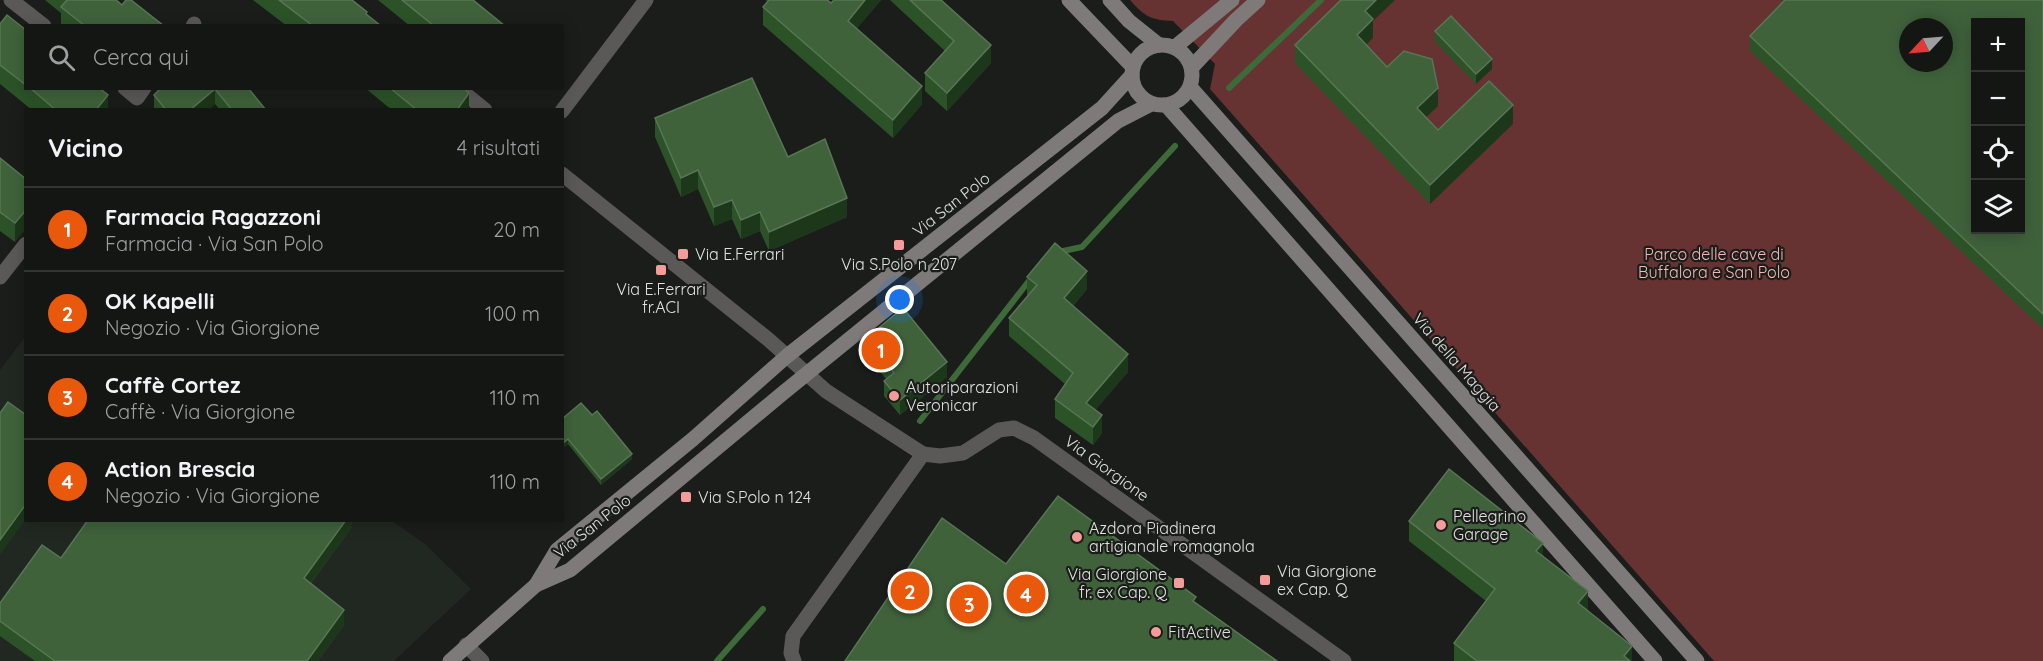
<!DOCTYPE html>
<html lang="it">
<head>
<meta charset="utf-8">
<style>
	:root { --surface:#141614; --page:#212322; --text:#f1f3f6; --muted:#9d9fa0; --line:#333534; --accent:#ea580c }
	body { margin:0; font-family:Quicksand,sans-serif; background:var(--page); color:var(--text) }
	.controls { position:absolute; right:18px; top:18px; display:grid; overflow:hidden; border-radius:0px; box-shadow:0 3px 15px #0003 }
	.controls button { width:54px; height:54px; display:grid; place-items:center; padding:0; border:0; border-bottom:2px solid var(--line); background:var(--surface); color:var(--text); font:30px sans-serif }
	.compass { position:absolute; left:1899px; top:18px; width:54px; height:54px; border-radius:50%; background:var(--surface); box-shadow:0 3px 15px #0003; rotate:244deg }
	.you { position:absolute; left:900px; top:300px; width:21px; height:21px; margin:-15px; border:4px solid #fff; border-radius:50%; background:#1a73e8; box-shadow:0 0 0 9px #1a73e833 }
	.badge { display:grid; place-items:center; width:39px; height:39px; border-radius:50%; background:var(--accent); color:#fff; font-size:20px; font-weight:700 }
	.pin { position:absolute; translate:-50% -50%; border:3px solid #fff; box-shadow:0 2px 6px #0006 }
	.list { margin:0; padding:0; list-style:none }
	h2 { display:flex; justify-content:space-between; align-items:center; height:78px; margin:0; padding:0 24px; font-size:26px }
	h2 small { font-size:20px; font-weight:400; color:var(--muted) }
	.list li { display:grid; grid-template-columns:39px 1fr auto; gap:18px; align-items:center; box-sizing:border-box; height:84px; padding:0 24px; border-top:2px solid var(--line) }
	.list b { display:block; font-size:22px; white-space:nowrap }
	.list p { margin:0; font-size:20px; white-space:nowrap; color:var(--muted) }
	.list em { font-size:20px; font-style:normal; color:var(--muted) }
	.icon { flex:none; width:33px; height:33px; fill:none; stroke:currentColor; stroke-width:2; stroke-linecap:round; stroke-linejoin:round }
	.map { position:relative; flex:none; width:2043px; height:661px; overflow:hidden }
	.search { position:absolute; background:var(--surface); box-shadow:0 3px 15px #0003; left:24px; top:24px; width:540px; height:66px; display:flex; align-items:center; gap:15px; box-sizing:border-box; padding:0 21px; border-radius:0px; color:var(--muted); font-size:22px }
	.panel { position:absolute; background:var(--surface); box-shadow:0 3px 15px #0003; left:24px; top:108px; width:540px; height:414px; border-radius:0px }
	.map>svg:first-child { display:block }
	.built { fill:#212821 }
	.green { fill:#663232; fill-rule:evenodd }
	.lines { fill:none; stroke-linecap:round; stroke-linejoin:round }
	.stream { stroke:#3e6a3a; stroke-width:6 }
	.street { stroke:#5b5858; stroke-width:15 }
	.secondary { stroke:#7e7a7a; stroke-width:15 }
	.wall { fill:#2c5328 }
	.shaded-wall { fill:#1d371a }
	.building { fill:#3f623b; stroke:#587655; stroke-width:1.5; fill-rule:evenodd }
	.poi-dot { fill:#f59b99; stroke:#1b1d1a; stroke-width:2 }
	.labels { text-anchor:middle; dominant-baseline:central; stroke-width:4.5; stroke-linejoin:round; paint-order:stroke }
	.street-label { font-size:16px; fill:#dfe1df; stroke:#1b1d1a }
	.poi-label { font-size:16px; fill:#dfe1df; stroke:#1b1d1a; text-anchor:start }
	.park-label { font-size:16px; fill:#f5b8b5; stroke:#1b1d1a }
</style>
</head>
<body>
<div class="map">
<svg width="2043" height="661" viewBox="0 0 2043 661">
	<rect width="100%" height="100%" fill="#1b1d1a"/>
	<polygon class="built" points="25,337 26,520 392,521 425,544 471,589 394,661 0,661 0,370"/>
	<path class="green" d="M 1130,0 L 2043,0 L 2043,661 L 1714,661 L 1210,89 L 1215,64 L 1173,21 C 1151,20 1145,17 1130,0 ZM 1976,22 L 2020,22 L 2020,230 L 1976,230 ZM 1908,27 L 1944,27 L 1944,63 L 1908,63 Z"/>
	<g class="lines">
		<g class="stream">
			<polyline points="1229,88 1321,0"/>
			<polyline points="1058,255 1063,251 1082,247 1175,146"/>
			<polyline points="920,421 1032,277"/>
			<polyline points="717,661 763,609"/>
		</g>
		<g class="street">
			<polyline points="11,0 44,26"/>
			<polyline points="193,26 194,24"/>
			<polyline points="125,88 137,98 144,88"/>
			<polyline points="458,88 485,110"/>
			<polyline points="562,111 646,0"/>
			<polyline points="562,174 769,340 826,391 923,454 940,456 963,453 999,430 1014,428 1034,438 1344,661"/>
			<polyline points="0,277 26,244"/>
			<polyline points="466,645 482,661"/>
			<polyline points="794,661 791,653 793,636 923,454"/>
		</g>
		<g class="secondary">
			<polyline points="1069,0 1133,67"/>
			<polyline points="1110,0 1129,21 1159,45"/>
			<circle cx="1162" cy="75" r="30"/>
			<polyline points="1175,47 1232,0"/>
			<polyline points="1192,67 1236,20 1258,0"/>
			<polyline points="1191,88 1697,661"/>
			<polyline points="1167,106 1655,661"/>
			<polyline points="536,585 557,550 693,439 787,356 1102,108 1132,75"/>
			<polyline points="450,661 536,585 570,570 783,393 1118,121 1151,104"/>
		</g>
	</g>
	<g class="wall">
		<polygon points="45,0 116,0 122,5 164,26 61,26 61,13"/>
		<polygon points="253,0 352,0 367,15 381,26 287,26"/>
		<polygon points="378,0 473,0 505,26 410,26"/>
		<polygon points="766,0 827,0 831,3 834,0 881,0 857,28 922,104 893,138 763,25 763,7 767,2"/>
		<polygon points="890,0 941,0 991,63 947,111 925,91 925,73 945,51"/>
		<polygon points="2043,0 2043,329 1750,51 1750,36"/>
		<polygon points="1373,21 1373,38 1366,45 1387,67 1438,106 1426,117 1438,130 1513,124 1430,204 1295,63 1295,45"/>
		<polygon points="0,24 26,30 26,88 99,88 108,110 32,110 0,84"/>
		<polygon points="1435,31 1492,69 1476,84 1435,42"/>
		<polygon points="161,88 248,88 266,110 220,110 215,104 208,110 154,110 154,95"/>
		<polygon points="365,88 463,88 469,110 392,110"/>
		<polygon points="655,118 788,157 847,217 769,251 760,231 741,239 732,219 714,226 698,189 681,197 655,137"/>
		<polygon points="0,158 26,179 15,242 0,231"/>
		<polygon points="1027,277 1087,289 1073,306 1128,372 1095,410 1102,433 1093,445 1055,418 1055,399 1065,384 1009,336 1009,318 1028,296 1027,295"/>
		<polygon points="865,339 947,377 900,415 884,396 884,381 886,379 865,354"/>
		<polygon points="592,415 632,459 601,485 568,444 563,448 562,447 562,419"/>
		<polygon points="352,520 352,527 311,583 344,625 318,661 35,661 0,636 0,603 61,558"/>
		<polygon points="1409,521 1543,555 1588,610 1587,611 1632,661 1454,661 1454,643 1486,601 1409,541"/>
	</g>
	<g class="shaded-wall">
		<polygon points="865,0 881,0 848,39 848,21"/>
		<polygon points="1376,0 1395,0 1373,21 1373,38 1357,54 1357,35 1365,11"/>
		<polygon points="991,45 991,63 947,111 947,93"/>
		<polygon points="1492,59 1492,69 1476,84 1476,74"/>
		<polygon points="922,86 922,104 893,138 893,120"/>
		<polygon points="1438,88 1438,106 1417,126 1417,108"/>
		<polygon points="215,89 215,104 208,110 190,110"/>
		<polygon points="469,93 469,110 457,110"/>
		<polygon points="108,95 108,110 96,110"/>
		<polygon points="1513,105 1513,124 1430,204 1430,185"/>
		<polygon points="698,170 698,189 681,197 681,178"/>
		<polygon points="847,198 847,217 769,251 769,232"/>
		<polygon points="732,200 732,219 714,226 714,207"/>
		<polygon points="26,210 26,229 15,242 15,223"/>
		<polygon points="760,212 760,231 741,239 741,220"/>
		<polygon points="1087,271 1087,289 1064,316 1064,298"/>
		<polygon points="1128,354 1128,372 1086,421 1086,403"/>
		<polygon points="947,362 947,377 900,415 900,400"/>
		<polygon points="1102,415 1102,433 1093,445 1093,427"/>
		<polygon points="568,439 568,444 563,448 563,443"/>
		<polygon points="632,454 632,459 601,485 601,479"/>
		<polygon points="26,504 26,519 0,555 0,540"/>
		<polygon points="346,520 352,520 352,527 304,592 304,578"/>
		<polygon points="1543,543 1543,562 1536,551"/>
		<polygon points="1588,591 1588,610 1578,622 1578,603"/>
		<polygon points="344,610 344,625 318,661 307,661"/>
		<polygon points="1632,646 1632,661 1624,661 1624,656"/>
	</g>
	<g class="building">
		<polygon points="67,0 116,0 122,5 126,0 131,0 164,26 85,26 61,7"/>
		<polygon points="279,0 352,0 367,12 366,14 381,26 313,26"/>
		<polygon points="402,0 473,0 505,26 434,26"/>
		<polygon points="769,0 827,0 831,3 834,0 865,0 848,21 922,86 893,120 763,7"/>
		<polygon points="910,0 941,0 991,45 947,93 925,73 954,41"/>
		<polygon points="1341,0 1376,0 1365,11 1373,19 1357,35 1387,67 1404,51 1432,59 1438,88 1417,108 1438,130 1489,81 1513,105 1430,185 1295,45"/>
		<path d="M 1785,0 L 2043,0 L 2043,314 L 1750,36 ZM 1976,22 L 2020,22 L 2020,230 L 1976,230 ZM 1908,27 L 1944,27 L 1944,63 L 1908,63 Z"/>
		<polygon points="7,15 26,30 26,85 0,65 0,24"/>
		<polygon points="1451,16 1492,59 1476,74 1435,31"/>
		<polygon points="752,78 788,157 825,139 847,198 769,232 760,212 741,220 732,200 714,207 698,170 681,178 655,118"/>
		<polygon points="30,88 99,88 108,95 96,110 56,110"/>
		<polygon points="161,88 248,88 266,110 232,110 215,89 190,110 166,110 154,95"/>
		<polygon points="390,88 463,88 469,93 457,110 417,110"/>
		<polygon points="0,158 26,179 26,210 15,223 0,212"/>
		<polygon points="1055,243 1087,271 1064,298 1128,354 1086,403 1102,415 1093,427 1055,399 1073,373 1009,318 1037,285 1027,277"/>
		<polygon points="903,308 947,362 900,400 884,381 894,373 865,339"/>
		<polygon points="8,402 26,415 26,504 0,540 0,413"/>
		<polygon points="581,403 592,415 597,411 632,454 601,479 568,439 563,443 562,442 562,419"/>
		<polygon points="1449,469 1543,543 1536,551 1588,591 1578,603 1632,646 1624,656 1630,661 1477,661 1454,643 1495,589 1409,521"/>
		<polygon points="1058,496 1196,597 1193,601 1277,661 845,661 942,518 1006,564"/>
		<polygon points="88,520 346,520 304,578 344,610 307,661 55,661 0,621 0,603 42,545 61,558"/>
	</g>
	<g class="poi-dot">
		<rect x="893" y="239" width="12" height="12" rx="3"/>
		<rect x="677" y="248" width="12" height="12" rx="3"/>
		<rect x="655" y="264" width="12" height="12" rx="3"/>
		<circle cx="894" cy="396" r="6"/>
		<rect x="680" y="491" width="12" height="12" rx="3"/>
		<circle cx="1441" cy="525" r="6"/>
		<circle cx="1077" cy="537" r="6"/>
		<rect x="1259" y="574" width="12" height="12" rx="3"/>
		<rect x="1173" y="577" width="12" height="12" rx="3"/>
		<circle cx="1156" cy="632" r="6"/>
	</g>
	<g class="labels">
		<g class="street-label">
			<text transform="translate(951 204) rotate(-38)">Via San Polo</text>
			<text transform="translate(1457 362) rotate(49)">Via della Maggia</text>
			<text transform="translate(1107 468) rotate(36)">Via Giorgione</text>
			<text transform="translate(592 526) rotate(-38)">Via San Polo</text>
		</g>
		<g class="poi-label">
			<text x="695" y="254">Via E.Ferrari</text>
			<text x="899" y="264" text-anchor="middle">Via S.Polo n 207</text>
			<text x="661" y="289" text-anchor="middle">Via E.Ferrari<tspan x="661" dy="18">fr.ACI</tspan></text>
			<text x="906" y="387">Autoriparazioni<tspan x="906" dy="18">Veronicar</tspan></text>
			<text x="698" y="497">Via S.Polo n 124</text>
			<text x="1453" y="516">Pellegrino<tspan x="1453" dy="18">Garage</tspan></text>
			<text x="1089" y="528">Azdora Piadinera<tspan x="1089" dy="18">artigianale romagnola</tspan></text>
			<text x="1277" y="571">Via Giorgione<tspan x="1277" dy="18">ex Cap. Q</tspan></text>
			<text x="1167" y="574" text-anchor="end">Via Giorgione<tspan x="1167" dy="18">fr. ex Cap. Q</tspan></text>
			<text x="1168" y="632">FitActive</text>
		</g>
		<g class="park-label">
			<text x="1714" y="254">Parco delle cave di<tspan x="1714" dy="18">Buffalora e San Polo</tspan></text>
		</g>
	</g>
</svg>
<div class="controls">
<button>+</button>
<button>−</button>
<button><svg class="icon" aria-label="locate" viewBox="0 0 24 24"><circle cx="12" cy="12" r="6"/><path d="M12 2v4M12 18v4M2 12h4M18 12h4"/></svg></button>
<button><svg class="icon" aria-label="layers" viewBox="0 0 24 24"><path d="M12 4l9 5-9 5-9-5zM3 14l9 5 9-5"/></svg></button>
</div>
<svg class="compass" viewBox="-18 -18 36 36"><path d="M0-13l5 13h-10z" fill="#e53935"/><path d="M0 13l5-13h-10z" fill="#9d9fa0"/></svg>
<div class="you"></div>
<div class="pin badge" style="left:881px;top:350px">1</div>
<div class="pin badge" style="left:910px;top:591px">2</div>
<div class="pin badge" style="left:969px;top:604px">3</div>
<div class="pin badge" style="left:1026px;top:594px">4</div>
<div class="search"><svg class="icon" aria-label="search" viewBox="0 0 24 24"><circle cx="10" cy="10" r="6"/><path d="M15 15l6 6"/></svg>Cerca qui</div>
<section class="panel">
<h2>Vicino<small>4 risultati</small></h2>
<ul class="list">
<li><span class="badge">1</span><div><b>Farmacia Ragazzoni</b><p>Farmacia · Via San Polo</p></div><em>20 m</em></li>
<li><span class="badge">2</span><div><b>OK Kapelli</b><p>Negozio · Via Giorgione</p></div><em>100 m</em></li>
<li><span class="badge">3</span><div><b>Caffè Cortez</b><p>Caffè · Via Giorgione</p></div><em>110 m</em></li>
<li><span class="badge">4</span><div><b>Action Brescia</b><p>Negozio · Via Giorgione</p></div><em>110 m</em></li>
</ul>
</section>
</div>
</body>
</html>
